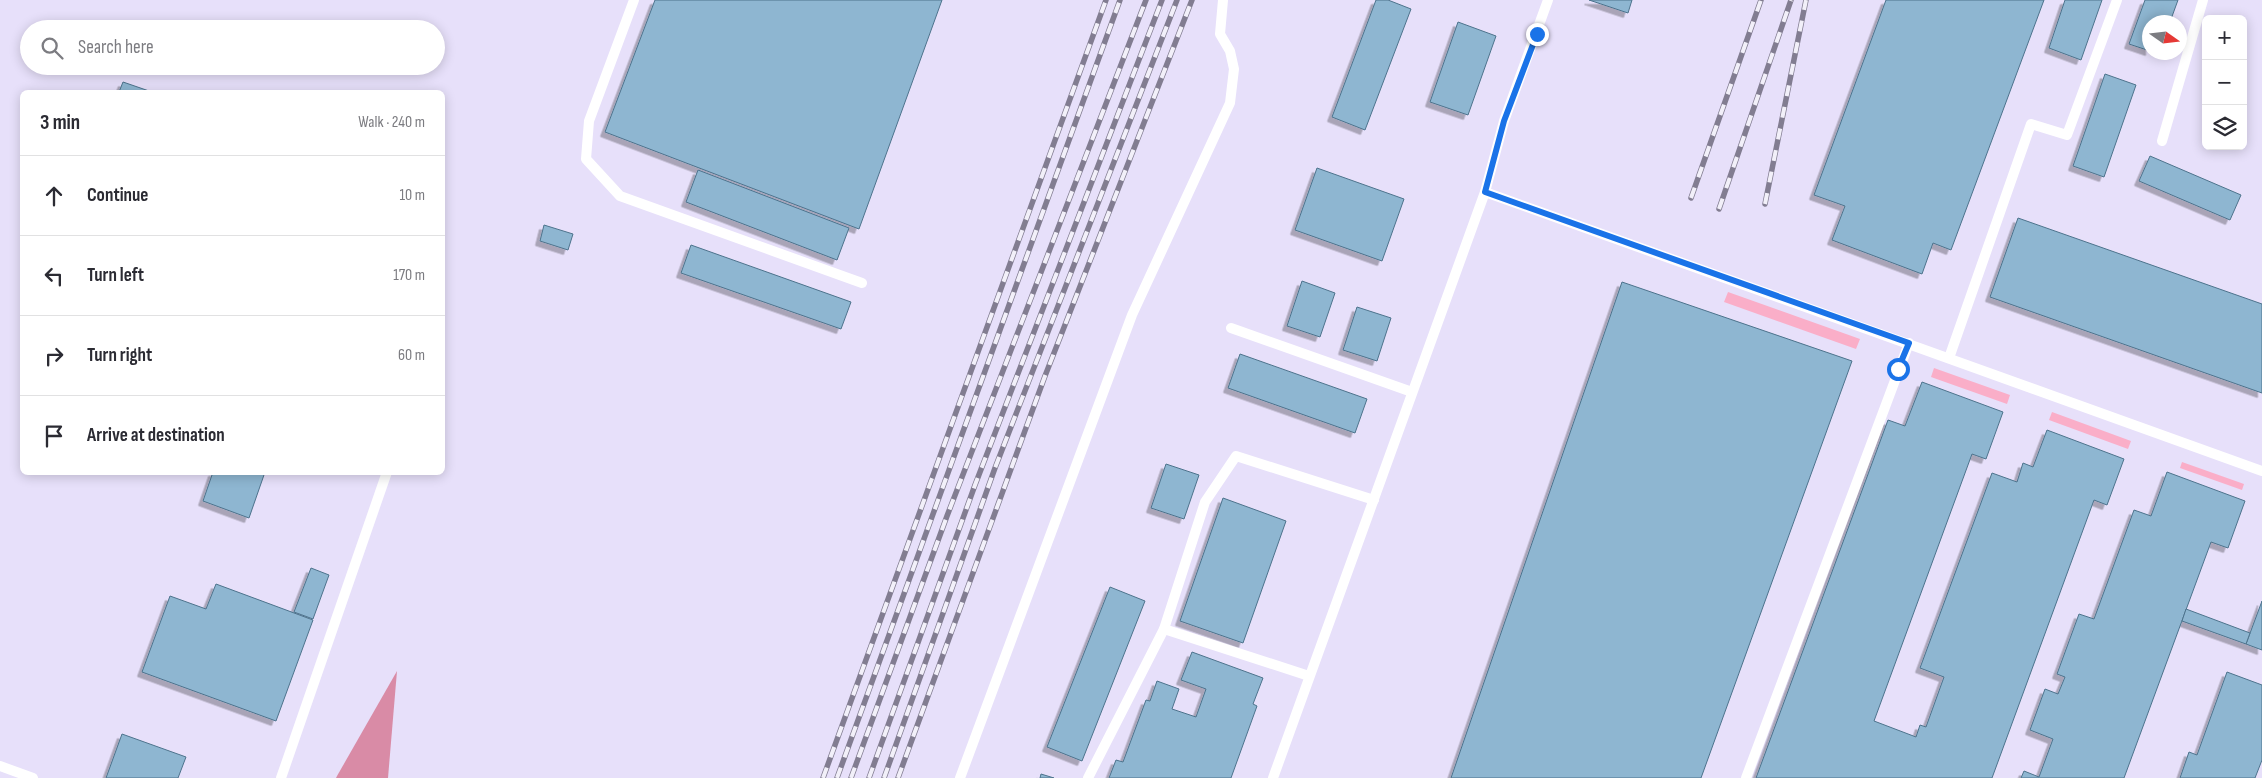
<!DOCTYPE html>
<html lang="en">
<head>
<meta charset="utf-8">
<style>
	:root { --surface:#fff; --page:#f7f7f7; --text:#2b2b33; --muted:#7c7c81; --line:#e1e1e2 }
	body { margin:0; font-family:"Sofia Sans Condensed",sans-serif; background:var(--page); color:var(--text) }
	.controls { position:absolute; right:15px; top:15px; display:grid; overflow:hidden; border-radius:8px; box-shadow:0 2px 12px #0003 }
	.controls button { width:45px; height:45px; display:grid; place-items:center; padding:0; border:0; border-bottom:1px solid var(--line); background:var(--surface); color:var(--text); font:25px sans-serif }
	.compass { position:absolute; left:2142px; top:15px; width:45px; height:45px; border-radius:50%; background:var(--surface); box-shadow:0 2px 12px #0003; rotate:104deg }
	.stop { position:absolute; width:15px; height:15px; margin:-11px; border:4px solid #1a73e8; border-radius:50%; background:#fff }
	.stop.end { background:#1a73e8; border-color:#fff; box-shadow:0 1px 5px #0008 }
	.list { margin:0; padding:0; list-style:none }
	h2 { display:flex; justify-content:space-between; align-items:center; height:65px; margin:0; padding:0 20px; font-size:21px }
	h2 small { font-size:16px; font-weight:400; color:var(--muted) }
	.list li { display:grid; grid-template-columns:32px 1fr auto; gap:15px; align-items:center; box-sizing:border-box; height:80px; padding:0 20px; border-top:1px solid var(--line) }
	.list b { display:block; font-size:19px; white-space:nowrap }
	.list em { font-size:16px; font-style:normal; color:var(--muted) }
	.icon { flex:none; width:28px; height:28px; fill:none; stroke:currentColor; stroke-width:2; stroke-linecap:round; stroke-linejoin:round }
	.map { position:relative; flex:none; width:2262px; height:778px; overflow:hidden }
	.search { position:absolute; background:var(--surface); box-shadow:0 2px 12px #0003; left:20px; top:20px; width:425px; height:55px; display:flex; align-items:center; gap:12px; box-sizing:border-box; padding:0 18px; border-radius:28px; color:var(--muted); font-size:19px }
	.panel { position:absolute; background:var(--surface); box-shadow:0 2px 12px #0003; left:20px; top:90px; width:425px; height:385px; border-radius:8px }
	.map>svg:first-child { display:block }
	.green { fill:#faaec8 }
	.forest { fill:#d98ba6 }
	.building { fill:#8eb6d1; stroke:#4d738c; filter:url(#shadow) }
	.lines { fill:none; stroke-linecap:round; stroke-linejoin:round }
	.service { stroke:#fff; stroke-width:10 }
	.rail-casing { stroke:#827d91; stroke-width:5.5 }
	.rail { stroke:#f2f0f9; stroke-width:4; stroke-dasharray:11; stroke-linecap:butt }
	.route { stroke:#1a73e8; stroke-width:6 }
</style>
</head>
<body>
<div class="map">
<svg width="2262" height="778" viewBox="0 0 2262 778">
	<defs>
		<filter id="shadow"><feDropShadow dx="-4.5" dy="4.5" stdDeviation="0" flood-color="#0004"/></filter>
	</defs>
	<rect width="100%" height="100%" fill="#e7e0fa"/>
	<g class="green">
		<polygon points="1728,292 1860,339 1856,349 1724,302"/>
		<polygon points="1934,368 2010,395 2007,404 1931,377"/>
		<polygon points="2052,412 2131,441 2128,449 2049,420"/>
		<polygon points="2182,462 2244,484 2242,490 2180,468"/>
	</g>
	<polygon class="forest" points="397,671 388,778 336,778 337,776"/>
	<g class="building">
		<polygon points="655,0 942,0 859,229 605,132"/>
		<polygon points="1376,0 1388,0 1411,9 1365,130 1332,117"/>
		<polygon points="1589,0 1632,0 1628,13"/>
		<polygon points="1886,0 2044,0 1951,250 1933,243 1922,274 1832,240 1845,206 1814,195"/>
		<polygon points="2065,0 2102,0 2081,60 2049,48"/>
		<polygon points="2145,0 2178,0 2170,22 2150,22 2150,51 2129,44"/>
		<polygon points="1458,22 1496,36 1468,115 1430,102"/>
		<polygon points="2105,74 2136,85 2104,177 2073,166"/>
		<polygon points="123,82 152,92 119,92"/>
		<polygon points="2150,156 2241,195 2230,220 2139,181"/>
		<polygon points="1317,168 1404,199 1382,261 1295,230"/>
		<polygon points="698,170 849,228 837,260 686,202"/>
		<polygon points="2018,218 2262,304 2262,393 1990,297"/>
		<polygon points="544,225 573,234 568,250 540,241"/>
		<polygon points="691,245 851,302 841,329 681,273"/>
		<polygon points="1302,281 1335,293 1320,337 1287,326"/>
		<polygon points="1622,282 1852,361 1701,778 1451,778"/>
		<polygon points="1357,307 1391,318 1377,361 1343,350"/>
		<polygon points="1240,354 1367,399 1355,433 1228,388"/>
		<polygon points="1922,382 2003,412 1986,459 1972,454 1874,721 1916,737 1920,725 1926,727 1944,677 1920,668 1992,473 2017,482 2023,463 2033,467 2047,430 2124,459 2107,505 2094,500 1992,778 1756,778 1888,420 1905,426"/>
		<polygon points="1166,464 1199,475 1184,519 1151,508"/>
		<polygon points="213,472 265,472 249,518 203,501"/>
		<polygon points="2167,472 2245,501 2228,548 2211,542 2124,778 2021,778 2024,771 2039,777 2053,739 2030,730 2045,689 2058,694 2065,677 2057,674 2079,614 2094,619 2134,510 2151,516"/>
		<polygon points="1223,498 1286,521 1243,643 1180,621"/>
		<polygon points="311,568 329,575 313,619 294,612"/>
		<polygon points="216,584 313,620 276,721 142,672 170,596 206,609"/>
		<polygon points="1110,587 1145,601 1082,761 1047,747"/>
		<polygon points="2262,601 2262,650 2246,644"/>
		<polygon points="2186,609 2250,633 2246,644 2182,621"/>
		<polygon points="1192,652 1263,678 1253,704 1257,706 1231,778 1109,778 1116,760 1123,762 1146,700 1150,701 1157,681 1179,689 1172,709 1196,717 1206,689 1181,680"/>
		<polygon points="2227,672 2262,685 2262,760 2255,778 2180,778 2189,752 2197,755"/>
		<polygon points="122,734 186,757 178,778 106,778"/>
		<polygon points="1041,774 1054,778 1040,778"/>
	</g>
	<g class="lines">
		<g class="service">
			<polyline points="634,0 589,121 586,159 620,196 862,283"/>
			<polyline points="2162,141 2203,0"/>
			<polyline points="1485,192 2262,471"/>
			<polyline points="1231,328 1412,392"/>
			<polyline points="1949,358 2031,124 2067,135 2117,0"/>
			<polyline points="1164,629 1309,676"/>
			<polyline points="0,766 33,778"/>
			<polyline points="281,778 387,472"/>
			<polyline points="960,778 1132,315 1230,103 1234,69 1230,51 1220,34 1223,0"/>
			<polyline points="1088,778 1164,629 1205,502 1236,456 1374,500"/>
			<polyline points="1273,778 1485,192 1504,121 1548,0"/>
			<polyline points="1746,778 1909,343"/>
		</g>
		<g class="rail-casing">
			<g id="rail">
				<polyline points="1691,198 1761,0"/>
				<polyline points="1765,204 1806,0"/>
				<polyline points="1719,209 1791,0"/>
				<polyline points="823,778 1106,0"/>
				<polyline points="837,778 1120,0"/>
				<polyline points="851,778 947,516 1146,0"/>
				<polyline points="869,778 975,485 1162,0"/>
				<polyline points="884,778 995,468 1177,0"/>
				<polyline points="898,778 1045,376 1192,0"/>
			</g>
		</g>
		<use href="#rail" class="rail"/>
	</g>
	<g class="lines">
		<polyline class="route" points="1537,34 1504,121 1485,192 1909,343 1898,369"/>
	</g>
</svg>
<div class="controls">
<button>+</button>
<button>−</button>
<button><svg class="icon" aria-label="layers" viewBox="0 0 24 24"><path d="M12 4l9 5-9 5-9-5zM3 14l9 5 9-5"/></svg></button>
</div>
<svg class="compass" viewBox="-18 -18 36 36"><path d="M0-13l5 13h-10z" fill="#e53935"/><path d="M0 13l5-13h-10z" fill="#7c7c81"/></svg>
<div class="stop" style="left:1898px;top:369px"></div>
<div class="stop end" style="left:1537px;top:34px"></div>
<div class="search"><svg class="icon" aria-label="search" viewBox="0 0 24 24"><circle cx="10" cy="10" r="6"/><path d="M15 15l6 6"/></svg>Search here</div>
<section class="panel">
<h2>3 min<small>Walk · 240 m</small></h2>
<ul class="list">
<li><svg class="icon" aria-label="ahead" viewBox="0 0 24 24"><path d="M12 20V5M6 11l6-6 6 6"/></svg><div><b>Continue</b></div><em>10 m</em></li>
<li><svg class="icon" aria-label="left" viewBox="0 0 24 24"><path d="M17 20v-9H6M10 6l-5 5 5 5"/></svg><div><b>Turn left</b></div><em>170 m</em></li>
<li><svg class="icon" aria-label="right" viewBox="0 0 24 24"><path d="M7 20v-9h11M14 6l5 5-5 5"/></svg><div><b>Turn right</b></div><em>60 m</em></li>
<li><svg class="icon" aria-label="arrive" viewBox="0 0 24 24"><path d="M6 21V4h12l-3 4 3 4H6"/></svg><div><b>Arrive at destination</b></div></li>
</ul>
</section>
</div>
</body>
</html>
